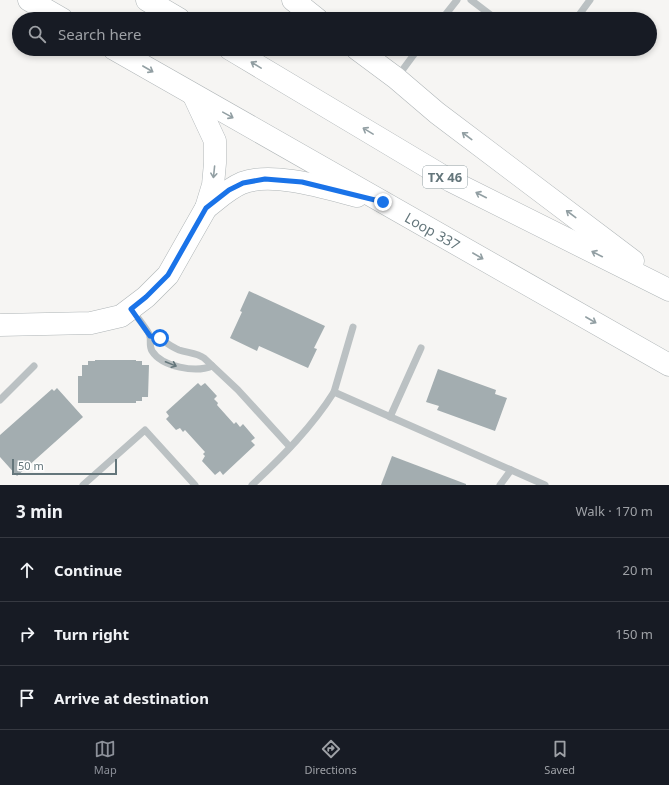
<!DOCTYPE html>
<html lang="en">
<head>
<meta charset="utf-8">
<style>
	:root { --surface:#171b24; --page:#20242c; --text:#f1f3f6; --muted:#9ea1a6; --line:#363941; --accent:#8c9099 }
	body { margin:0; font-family:"Noto Sans",sans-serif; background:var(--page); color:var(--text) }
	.scale { position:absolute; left:12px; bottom:10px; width:105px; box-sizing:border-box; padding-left:4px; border:2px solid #64767b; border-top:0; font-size:11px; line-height:14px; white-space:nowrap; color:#64767b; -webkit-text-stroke:3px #fff; paint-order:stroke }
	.stop { position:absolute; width:12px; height:12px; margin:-9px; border:3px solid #1a73e8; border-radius:50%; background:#fff }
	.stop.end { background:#1a73e8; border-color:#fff; box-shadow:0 1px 4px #0008 }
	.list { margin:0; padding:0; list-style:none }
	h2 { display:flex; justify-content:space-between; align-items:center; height:52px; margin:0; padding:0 16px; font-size:17px }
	h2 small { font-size:13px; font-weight:400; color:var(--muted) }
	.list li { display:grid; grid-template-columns:26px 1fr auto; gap:12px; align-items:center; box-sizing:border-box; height:64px; padding:0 16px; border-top:1px solid var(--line) }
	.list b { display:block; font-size:15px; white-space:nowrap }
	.list em { font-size:13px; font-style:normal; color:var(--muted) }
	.icon { flex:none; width:22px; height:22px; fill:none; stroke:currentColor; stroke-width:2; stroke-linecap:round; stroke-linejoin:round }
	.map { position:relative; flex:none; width:669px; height:485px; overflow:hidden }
	.search { position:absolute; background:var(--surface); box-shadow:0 2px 6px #0003; left:12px; right:12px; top:12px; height:44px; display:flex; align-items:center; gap:10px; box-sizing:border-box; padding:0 14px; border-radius:22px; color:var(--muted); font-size:15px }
	.sheet { height:244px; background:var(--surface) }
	nav { display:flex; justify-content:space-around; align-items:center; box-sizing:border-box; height:56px; border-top:1px solid var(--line); background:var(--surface); font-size:11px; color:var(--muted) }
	nav a { display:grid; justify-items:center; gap:2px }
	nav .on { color:var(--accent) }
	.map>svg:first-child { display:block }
	.building { fill:#a3adb0 }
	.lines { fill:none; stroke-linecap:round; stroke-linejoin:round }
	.primary-casing { stroke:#afb5b7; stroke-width:23 }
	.lane { stroke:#bbc1c3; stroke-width:7 }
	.primary { stroke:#fff; stroke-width:22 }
	.oneway { stroke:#929fa3 }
	.oneway2 { stroke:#64767b }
	.route { stroke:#1a73e8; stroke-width:5 }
	.labels { text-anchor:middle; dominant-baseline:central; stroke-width:4; stroke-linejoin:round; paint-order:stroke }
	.shield { fill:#fff; stroke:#929fa3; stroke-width:1 }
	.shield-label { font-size:13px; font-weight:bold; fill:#64767b }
	.street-label { font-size:14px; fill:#64767b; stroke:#fff }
</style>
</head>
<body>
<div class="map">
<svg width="669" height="485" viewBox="0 0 669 485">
	<rect width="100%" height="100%" fill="#f6f5f3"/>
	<g class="building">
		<polygon points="249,291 325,326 314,348 317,349 308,368 259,346 257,351 230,338 242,312 240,311"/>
		<polygon points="95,360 136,360 136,361 142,361 142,365 149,365 148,397 142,397 142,401 136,401 136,403 78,403 78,376 82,376 82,365 88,365 88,361 95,361"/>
		<polygon points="438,369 496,390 495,394 507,398 495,431 437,410 439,406 426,402"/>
		<polygon points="198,383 201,386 205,383 217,396 214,399 218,403 217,405 234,424 236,422 240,427 243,424 255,438 251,441 255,445 223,475 220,471 215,475 202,461 205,456 203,454 205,452 185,430 183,432 180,428 176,430 166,419 169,416 166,412"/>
		<polygon points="57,388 83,417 17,476 0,457 0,435 52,389 54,391"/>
		<polygon points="392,456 466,484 466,485 381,485"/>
	</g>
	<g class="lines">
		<g class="primary-casing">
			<g id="primary">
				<polyline points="29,0 62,19"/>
				<polyline points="147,0 179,19"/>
				<polyline points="293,0 317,19"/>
				<path id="s1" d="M 114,49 L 669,365"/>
				<polyline points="230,49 451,181 669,290"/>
				<polyline points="357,49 396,78 437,113 633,261"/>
				<path d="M 206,208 C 218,199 228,189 242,183 C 272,171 326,188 357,196"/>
				<polyline points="0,325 91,323 121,316 146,297 168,275 206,208 213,185 215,163 215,141 194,96"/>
			</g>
		</g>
		<g class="lane">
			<polyline points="471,0 496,19"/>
			<polyline points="442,19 457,0"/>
			<polyline points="576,19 590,0"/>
			<polyline points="538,49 546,49"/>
			<polyline points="398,76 418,49"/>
			<path d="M 132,311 C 136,315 149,332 150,336 C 151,341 149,346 152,351 C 162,367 196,373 212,366"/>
			<path d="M 150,336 C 162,337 168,346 179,350 C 188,353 197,353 204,358 L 238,390 L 290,447"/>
			<polyline points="334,392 353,327"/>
			<polyline points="0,400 34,366"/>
			<polyline points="390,417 421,348"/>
			<polyline points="83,485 145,430 195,485"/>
			<path d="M 252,485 C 282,457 312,427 334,392 L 545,485"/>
			<polyline points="500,485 511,470"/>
		</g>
		<use href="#primary" class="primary"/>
	</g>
	<defs><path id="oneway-shaft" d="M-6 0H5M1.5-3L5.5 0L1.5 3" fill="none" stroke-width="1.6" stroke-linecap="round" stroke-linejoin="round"/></defs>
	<g class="oneway">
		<use href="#oneway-shaft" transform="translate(256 65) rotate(-149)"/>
		<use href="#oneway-shaft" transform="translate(148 69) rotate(30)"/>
		<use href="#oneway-shaft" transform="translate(228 115) rotate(29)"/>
		<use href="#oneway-shaft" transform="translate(368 131) rotate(-149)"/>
		<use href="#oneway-shaft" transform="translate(467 136) rotate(-143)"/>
		<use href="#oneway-shaft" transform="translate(214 172) rotate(96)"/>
		<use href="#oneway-shaft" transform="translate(481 195) rotate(-153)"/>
		<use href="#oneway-shaft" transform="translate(571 214) rotate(-143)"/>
		<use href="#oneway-shaft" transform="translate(597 254) rotate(-153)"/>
		<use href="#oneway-shaft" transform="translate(478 256) rotate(30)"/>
		<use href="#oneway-shaft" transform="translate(591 320) rotate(30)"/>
	</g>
	<use class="oneway2" href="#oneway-shaft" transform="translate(171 364) rotate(22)"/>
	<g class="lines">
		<polyline class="route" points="160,338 150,336 131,309 146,297 168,275 206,208 229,190 243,183 265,179 302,182 383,202"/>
	</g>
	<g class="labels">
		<rect class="shield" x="423" y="166" width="44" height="22" rx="3"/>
		<g class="shield-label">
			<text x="445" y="177">TX 46</text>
		</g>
		<g class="street-label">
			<text stroke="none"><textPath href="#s1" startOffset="367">Loop 337</textPath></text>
		</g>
	</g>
</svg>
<div class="scale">50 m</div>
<div class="stop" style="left:160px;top:338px"></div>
<div class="stop end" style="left:383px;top:202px"></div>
<div class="search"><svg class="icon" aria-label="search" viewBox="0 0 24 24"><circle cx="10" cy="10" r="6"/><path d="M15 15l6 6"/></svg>Search here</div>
</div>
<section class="sheet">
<h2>3 min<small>Walk · 170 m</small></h2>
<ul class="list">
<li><svg class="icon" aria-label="ahead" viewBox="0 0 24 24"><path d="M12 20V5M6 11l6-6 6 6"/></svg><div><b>Continue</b></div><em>20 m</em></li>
<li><svg class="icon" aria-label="right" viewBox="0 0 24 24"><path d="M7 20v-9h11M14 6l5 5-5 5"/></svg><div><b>Turn right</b></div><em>150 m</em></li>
<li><svg class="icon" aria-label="arrive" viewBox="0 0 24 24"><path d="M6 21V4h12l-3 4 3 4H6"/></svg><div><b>Arrive at destination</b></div></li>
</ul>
</section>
<nav>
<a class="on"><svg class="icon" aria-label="map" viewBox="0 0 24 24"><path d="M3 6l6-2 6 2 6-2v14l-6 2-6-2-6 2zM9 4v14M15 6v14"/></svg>Map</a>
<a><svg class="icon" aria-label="directions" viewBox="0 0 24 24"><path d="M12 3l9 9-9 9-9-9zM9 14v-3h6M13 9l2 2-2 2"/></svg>Directions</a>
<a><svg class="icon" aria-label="saved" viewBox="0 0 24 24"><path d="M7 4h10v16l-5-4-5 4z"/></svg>Saved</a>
</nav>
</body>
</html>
